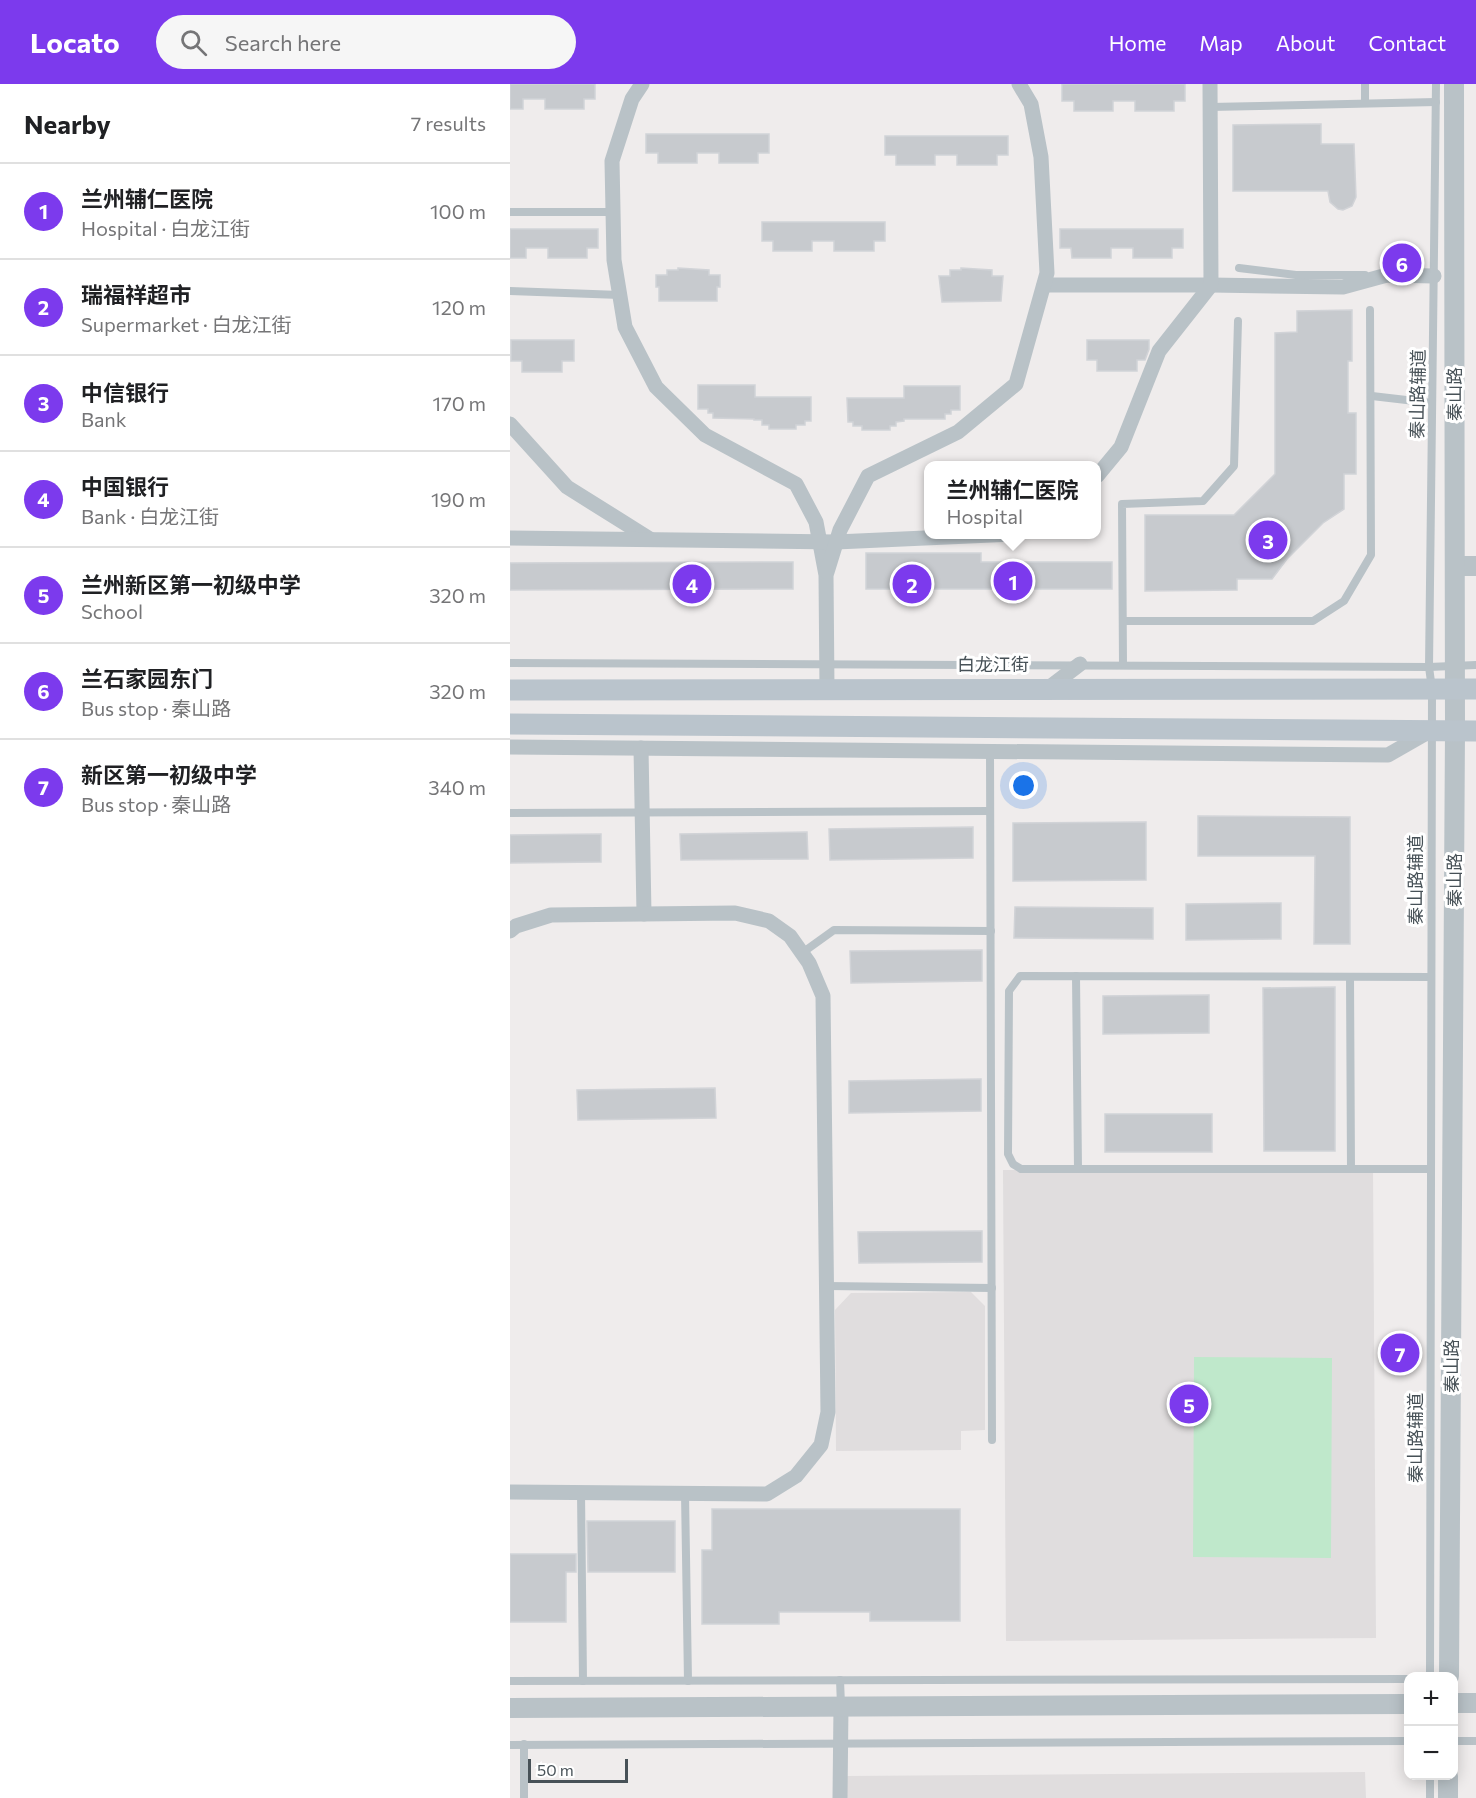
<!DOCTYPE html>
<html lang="en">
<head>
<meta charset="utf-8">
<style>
	:root { --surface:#fff; --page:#f6f6f6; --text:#202124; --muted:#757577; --line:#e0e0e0; --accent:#7c3aed }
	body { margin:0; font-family:Commissioner,"Noto Sans SC",sans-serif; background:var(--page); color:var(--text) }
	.controls { position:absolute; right:18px; bottom:18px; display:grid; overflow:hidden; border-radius:12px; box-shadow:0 3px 15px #0003 }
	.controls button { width:54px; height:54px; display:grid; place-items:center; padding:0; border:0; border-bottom:2px solid var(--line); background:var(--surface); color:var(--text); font:30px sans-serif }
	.scale { position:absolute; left:18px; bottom:15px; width:100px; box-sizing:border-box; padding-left:6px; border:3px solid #475157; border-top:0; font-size:16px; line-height:21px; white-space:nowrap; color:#475157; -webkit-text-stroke:4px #fff; paint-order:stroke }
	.you { position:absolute; left:514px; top:702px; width:21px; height:21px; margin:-15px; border:4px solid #fff; border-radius:50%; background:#1a73e8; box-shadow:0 0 0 9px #1a73e833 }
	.badge { display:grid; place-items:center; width:39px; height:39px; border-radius:50%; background:var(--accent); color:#fff; font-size:20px; font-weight:700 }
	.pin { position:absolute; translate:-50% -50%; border:3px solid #fff; box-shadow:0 2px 6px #0006 }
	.popup { position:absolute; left:414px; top:377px; width:177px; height:78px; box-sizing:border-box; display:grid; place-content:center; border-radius:12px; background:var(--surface); filter:drop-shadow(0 2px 4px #0005); font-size:20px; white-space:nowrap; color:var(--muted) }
	.popup b { font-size:22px; color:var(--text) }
	.popup::after { content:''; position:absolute; left:50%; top:100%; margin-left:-12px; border:12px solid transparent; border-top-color:var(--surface) }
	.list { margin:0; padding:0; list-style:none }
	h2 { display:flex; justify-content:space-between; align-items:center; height:78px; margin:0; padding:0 24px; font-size:26px }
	h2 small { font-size:20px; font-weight:400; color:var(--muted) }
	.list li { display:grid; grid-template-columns:39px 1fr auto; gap:18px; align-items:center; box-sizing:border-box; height:96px; padding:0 24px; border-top:2px solid var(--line) }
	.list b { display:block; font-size:22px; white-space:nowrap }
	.list p { margin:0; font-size:20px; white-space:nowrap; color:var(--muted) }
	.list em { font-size:20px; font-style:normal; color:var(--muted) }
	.icon { flex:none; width:33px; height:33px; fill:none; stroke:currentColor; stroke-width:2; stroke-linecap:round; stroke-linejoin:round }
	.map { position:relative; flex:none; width:966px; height:1714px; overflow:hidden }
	header { display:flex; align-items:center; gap:36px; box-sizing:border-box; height:84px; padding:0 30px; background:var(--accent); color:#fff }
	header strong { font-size:28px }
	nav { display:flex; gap:33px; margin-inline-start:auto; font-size:21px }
	.search { width:420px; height:54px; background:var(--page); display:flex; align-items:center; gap:15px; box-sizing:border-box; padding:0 21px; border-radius:33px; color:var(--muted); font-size:22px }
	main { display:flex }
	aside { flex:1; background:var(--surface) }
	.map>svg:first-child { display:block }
	.education { fill:#e0ddde }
	.green { fill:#bfe8cb }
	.building { fill:#c7cace; stroke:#d1d3d7; stroke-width:1.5 }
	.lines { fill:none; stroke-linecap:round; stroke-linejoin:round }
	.service { stroke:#b9c2c7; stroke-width:8 }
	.minor { stroke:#b9c2c7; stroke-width:15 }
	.tertiary { stroke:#b9c2c7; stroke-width:20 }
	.secondary { stroke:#bac4cc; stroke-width:21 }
	.labels { text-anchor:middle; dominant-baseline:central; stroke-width:6; stroke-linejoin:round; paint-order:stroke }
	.street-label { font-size:18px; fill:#475157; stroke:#fff }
</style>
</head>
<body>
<header>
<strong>Locato</strong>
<div class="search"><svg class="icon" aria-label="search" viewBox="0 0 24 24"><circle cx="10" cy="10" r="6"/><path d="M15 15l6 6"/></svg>Search here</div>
<nav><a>Home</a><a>Map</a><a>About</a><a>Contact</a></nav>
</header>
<main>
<aside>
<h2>Nearby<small>7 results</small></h2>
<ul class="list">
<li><span class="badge">1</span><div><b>兰州辅仁医院</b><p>Hospital · 白龙江街</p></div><em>100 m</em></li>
<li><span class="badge">2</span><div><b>瑞福祥超市</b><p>Supermarket · 白龙江街</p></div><em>120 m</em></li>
<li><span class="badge">3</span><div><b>中信银行</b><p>Bank</p></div><em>170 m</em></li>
<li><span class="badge">4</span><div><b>中国银行</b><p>Bank · 白龙江街</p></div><em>190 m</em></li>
<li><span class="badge">5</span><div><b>兰州新区第一初级中学</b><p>School</p></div><em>320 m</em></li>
<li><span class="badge">6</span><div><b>兰石家园东门</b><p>Bus stop · 秦山路</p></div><em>320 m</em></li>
<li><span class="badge">7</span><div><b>新区第一初级中学</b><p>Bus stop · 秦山路</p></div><em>340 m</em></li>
</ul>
</aside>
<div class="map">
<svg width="966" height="1714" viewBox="0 0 966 1714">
	<rect width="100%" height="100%" fill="#efecec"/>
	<g class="education">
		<polygon points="863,1084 866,1554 496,1557 493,1086"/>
		<polygon points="461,1208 475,1222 475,1346 451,1347 451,1366 326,1367 325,1226 341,1209"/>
		<polygon points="855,1688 856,1714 337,1714 337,1692"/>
	</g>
	<polygon class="green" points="684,1273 822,1274 821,1474 683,1473"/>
	<g class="building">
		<polygon points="0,0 85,0 85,15 74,15 74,25 35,25 35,15 13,15 13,25 0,25"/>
		<polygon points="552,0 675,0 675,17 664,17 664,27 625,27 625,17 603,17 603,27 564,27 564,17 552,17"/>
		<polygon points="811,40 811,60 844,60 846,113 842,122 833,126 828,125 820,118 818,107 723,107 723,41"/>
		<polygon points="136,50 259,50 259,69 248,69 248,79 209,79 209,69 187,69 187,79 148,79 148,69 136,69"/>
		<polygon points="375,52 498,52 498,71 487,71 487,81 447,81 447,71 425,71 425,81 386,81 386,71 375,71"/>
		<polygon points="252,138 375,138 375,157 364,157 364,167 324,167 324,157 302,157 302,167 263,167 263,157 252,157"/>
		<polygon points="0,145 88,145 88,164 77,164 77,174 38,174 38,164 16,164 16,174 0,174"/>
		<polygon points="550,145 673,145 673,164 662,164 662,174 623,174 623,164 601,164 601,174 562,174 561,164 550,164"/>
		<polygon points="168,184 199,186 199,191 210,191 210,203 207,203 207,217 149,217 149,203 146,203 146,191 157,191 157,186 168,186"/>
		<polygon points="451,184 482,186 482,192 493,192 491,217 432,218 429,192 440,192 440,186 451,186"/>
		<polygon points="842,226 842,277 838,277 838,329 846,329 846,390 834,390 834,425 813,439 777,475 762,495 727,495 727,506 635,507 635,431 724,431 765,390 765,249 787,248 787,227"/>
		<polygon points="1,256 64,256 64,277 52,277 52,288 12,288 12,277 1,277"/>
		<polygon points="577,256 639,256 639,265 635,276 627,276 627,287 587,287 587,276 577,276"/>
		<polygon points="188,301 245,301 245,313 301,313 301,337 295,337 295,341 286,341 286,345 259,345 259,341 252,341 252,336 244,336 244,335 203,334 203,329 198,329 198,325 188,325"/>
		<polygon points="394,302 450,302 450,326 441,326 441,330 435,330 435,335 394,335 394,337 386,338 386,342 380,342 380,346 352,346 352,342 343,342 343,338 338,338 337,314 394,314"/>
		<polygon points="356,469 471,469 471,478 602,478 602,505 356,505"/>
		<polygon points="283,478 283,505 0,506 0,479"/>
		<polygon points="688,732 840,733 840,860 804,860 805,772 688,772"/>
		<polygon points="636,738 636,796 503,797 503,739"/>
		<polygon points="463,743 463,774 320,776 319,745"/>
		<polygon points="297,748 298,775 171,776 170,750"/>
		<polygon points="91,750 91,778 0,779 0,751"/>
		<polygon points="771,819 771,855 676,856 676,820"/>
		<polygon points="505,823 643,824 643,855 504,854"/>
		<polygon points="472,866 472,897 341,899 340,867"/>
		<polygon points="825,903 825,1067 754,1067 753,904"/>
		<polygon points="699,911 699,949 593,950 593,912"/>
		<polygon points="471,995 471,1027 339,1029 339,997"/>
		<polygon points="205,1004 206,1034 68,1036 67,1006"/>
		<rect x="595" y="1030" width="107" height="38"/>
		<polygon points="472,1147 472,1178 349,1179 348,1148"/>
		<polygon points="202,1425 450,1425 450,1537 360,1537 360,1528 269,1528 269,1540 192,1540 192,1466 202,1466"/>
		<polygon points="77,1437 165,1437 165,1488 78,1488"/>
		<polygon points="0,1470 66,1470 66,1488 56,1488 56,1538 0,1538"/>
	</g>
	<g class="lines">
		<g class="service">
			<polyline points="855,0 855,18"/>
			<polyline points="700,23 926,18"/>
			<polyline points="0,128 103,128"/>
			<polyline points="729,184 786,191 855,191"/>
			<polyline points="0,207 110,211"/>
			<polyline points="862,312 922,319"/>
			<polyline points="613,537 803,537 834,517 861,471 860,226"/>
			<polyline points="0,579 919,583 966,581"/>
			<polyline points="613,580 612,420 693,417 724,382 728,237"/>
			<polyline points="480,668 482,1356"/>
			<polyline points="0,729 480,727"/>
			<polyline points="292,869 324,846 481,847"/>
			<polyline points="566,892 568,1085"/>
			<polyline points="840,893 841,1085"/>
			<polyline points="920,1085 511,1085 503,1080 498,1070 499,907 510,892 920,893"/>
			<polyline points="317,1202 482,1204"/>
			<polyline points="71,1408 73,1597"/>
			<polyline points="175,1409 178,1597"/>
			<polyline points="920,1592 922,605 919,583 926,0"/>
			<polyline points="330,1596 331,1621"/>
			<polyline points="0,1597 898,1595"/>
			<polyline points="944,1657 966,1657"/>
			<polyline points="0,1661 898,1657"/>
			<polyline points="14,1714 14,1660"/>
			<polyline points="920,1714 920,1692"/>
		</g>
		<g class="minor">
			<polyline points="132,0 122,15 102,77 104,176 115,243 146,303 195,351 286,400 306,438 316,491 317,606"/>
			<polyline points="534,201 701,201 833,203 877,191 924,192"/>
			<polyline points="0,340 57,403 140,455"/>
			<polyline points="587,392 611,363 649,267 701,201 700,0"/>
			<polyline points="0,454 326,458 504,450"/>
			<polyline points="317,488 330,446 358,392 448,348 506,300 537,189 531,73 521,20 509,0"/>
			<polyline points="536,606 570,580"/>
			<polyline points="0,663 878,671 920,647"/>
			<polyline points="131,664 134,830"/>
			<polyline points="0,847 6,842 41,831 225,829 259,837 280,852 299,879 313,912 318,1328 311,1361 286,1392 257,1410 0,1408"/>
			<polyline points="330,1714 331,1622"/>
		</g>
		<g class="tertiary">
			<polyline points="945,482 966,482"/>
			<polyline points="939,1592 945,647 944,0"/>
			<polyline points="944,1619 966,1619"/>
			<polyline points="0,1624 898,1620"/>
			<polyline points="938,1714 938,1692"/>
		</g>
		<g class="secondary">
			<polyline points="0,606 966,605"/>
			<polyline points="0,640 966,647"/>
		</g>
	</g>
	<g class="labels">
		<g class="street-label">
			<text transform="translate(907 310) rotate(-89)">秦山路辅道</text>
			<text transform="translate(944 310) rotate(-90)">秦山路</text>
			<text x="483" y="580">白龙江街</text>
			<text transform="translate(905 796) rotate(-90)">秦山路辅道</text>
			<text transform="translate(944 796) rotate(-90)">秦山路</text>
			<text transform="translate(941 1282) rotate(-90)">秦山路</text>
			<text transform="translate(905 1354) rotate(-90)">秦山路辅道</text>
		</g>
	</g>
</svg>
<div class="controls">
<button>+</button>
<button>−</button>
</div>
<div class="scale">50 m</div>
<div class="you"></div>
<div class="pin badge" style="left:503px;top:497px">1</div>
<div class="popup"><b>兰州辅仁医院</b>Hospital</div>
<div class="pin badge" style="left:402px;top:500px">2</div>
<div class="pin badge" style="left:758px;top:456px">3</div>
<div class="pin badge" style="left:182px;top:500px">4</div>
<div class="pin badge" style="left:679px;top:1320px">5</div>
<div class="pin badge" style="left:892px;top:179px">6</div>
<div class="pin badge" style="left:890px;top:1269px">7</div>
</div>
</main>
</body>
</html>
